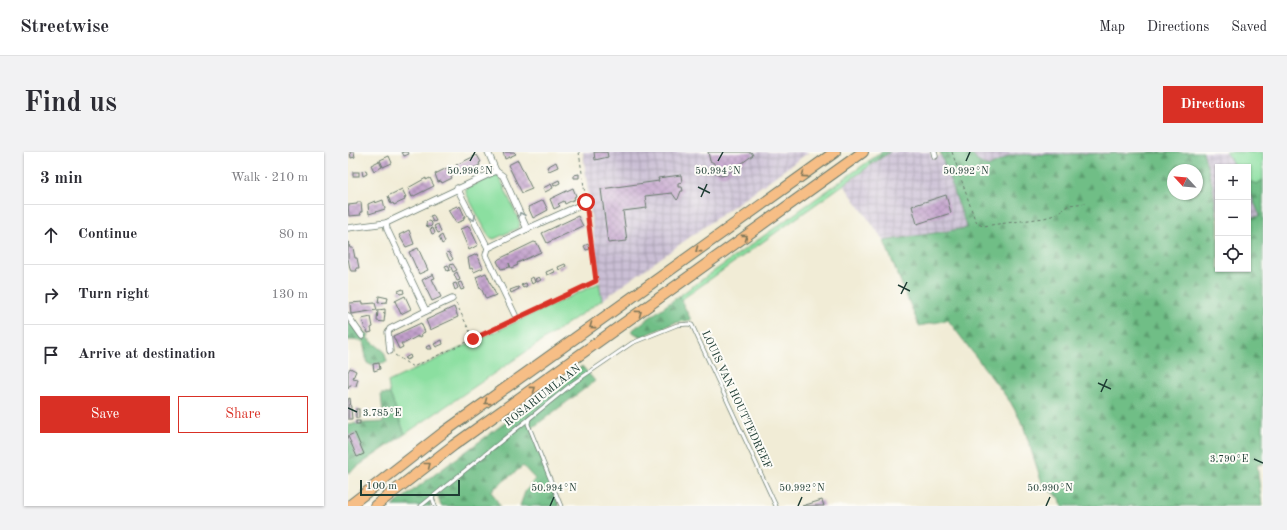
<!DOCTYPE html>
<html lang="en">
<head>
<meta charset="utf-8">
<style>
	:root { --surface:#fff; --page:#f2f2f3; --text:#2b2b33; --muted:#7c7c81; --line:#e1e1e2; --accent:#d93025 }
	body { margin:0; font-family:"Old Standard TT",serif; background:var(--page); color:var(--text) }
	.controls { position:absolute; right:12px; top:12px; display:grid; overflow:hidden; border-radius:0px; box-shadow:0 1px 3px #0004 }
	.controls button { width:36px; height:36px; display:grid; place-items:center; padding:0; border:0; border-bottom:1px solid var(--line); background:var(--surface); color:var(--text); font:20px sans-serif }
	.compass { position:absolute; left:819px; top:12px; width:36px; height:36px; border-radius:50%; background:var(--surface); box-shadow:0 1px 3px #0004; rotate:296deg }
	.scale { position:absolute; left:12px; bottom:10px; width:100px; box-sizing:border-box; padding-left:4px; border:2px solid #1f3d34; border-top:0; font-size:11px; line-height:14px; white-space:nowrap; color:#1f3d34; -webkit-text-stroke:3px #fdfcf7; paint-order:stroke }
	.stop { position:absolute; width:12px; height:12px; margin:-9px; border:3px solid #d93025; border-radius:50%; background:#fff }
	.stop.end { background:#d93025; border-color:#fff; box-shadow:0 1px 4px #0008 }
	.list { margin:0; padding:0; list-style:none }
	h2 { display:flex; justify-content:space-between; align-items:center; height:52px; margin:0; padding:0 16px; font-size:17px }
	h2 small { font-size:13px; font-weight:400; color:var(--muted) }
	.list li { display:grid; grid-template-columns:26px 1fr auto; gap:12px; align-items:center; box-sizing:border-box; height:60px; padding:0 16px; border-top:1px solid var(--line) }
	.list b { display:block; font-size:15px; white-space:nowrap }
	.list em { font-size:13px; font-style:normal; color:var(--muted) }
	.actions { display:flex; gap:8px; padding:12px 16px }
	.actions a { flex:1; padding:9px 0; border:1px solid var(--accent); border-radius:0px; text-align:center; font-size:14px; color:var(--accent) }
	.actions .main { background:var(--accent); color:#fff }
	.icon { flex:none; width:22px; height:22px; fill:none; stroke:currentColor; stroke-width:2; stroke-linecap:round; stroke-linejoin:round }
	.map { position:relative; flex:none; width:915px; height:354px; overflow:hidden; border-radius:0px }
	header { display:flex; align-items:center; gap:24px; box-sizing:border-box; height:56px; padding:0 20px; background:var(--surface); border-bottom:1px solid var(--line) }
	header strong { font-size:19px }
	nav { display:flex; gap:22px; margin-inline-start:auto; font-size:14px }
	.intro { display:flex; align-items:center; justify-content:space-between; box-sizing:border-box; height:96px; padding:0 24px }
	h1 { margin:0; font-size:28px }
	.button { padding:10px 18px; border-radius:0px; background:var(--accent); color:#fff; font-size:14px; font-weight:700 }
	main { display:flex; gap:24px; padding:0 24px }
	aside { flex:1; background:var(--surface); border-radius:0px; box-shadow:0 1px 3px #0004 }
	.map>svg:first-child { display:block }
	.industrial { fill:url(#industrial-grid) }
	.green { fill:#8bdfa0; stroke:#558e6a }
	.forest { fill:url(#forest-firs); stroke:#487e5d; fill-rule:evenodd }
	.building { fill:url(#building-cross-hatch) }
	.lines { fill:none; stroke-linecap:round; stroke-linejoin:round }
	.lane-casing { stroke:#687a6d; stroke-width:4.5 }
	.street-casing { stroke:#687a6d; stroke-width:7 }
	.highway-casing { stroke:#687a6d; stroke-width:12 }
	.path { stroke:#687a6d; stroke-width:1; stroke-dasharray:3 3; stroke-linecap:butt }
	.lane { stroke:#fff; stroke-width:3 }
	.street { stroke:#fff; stroke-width:5.5 }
	.highway { stroke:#f6be86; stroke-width:10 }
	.oneway { stroke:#807759 }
	.oneway2 { stroke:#8f9e9a }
	.route { stroke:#d93025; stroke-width:5 }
	.ticks { fill:none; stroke:#1f3d34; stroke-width:1.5 }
	.labels { text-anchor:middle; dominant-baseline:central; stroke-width:4; stroke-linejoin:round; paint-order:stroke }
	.street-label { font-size:11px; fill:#1f3d34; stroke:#fdfcf7 }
	.ticks-label { font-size:10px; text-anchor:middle; fill:#1f3d34; stroke:#fdfcf7; stroke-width:4; stroke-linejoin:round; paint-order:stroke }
</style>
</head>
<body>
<header>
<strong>Streetwise</strong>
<nav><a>Map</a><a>Directions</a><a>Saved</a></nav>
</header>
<div class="intro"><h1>Find us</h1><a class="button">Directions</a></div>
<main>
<aside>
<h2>3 min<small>Walk · 210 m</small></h2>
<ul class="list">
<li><svg class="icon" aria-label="ahead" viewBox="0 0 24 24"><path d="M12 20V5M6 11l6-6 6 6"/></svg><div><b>Continue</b></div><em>80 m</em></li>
<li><svg class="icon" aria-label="right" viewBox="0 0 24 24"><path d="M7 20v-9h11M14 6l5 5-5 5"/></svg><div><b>Turn right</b></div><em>130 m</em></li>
<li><svg class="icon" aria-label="arrive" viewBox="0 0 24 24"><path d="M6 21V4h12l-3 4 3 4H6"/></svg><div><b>Arrive at destination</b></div></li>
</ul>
<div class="actions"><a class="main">Save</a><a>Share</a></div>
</aside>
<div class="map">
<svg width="915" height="354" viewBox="0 0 915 354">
	<defs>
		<pattern id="industrial-grid" width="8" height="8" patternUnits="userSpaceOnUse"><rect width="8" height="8" fill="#cbbfd5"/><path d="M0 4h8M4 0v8" fill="none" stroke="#a49cae"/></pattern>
		<pattern id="forest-firs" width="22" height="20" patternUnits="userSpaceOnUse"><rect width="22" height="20" fill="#70be86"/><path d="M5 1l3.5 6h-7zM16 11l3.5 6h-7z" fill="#5b9c6e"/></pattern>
		<pattern id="building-cross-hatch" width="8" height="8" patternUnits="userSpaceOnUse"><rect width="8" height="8" fill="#c19fcb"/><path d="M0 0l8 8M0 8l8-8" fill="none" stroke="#9c83a6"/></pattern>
	</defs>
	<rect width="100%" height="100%" fill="#fdfcf7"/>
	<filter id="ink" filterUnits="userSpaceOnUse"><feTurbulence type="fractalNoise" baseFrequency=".025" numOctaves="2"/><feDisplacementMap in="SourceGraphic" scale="8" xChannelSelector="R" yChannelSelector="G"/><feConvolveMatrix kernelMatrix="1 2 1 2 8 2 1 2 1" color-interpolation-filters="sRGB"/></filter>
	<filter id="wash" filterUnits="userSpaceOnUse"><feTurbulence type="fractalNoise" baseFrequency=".012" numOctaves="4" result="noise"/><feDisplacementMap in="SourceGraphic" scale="16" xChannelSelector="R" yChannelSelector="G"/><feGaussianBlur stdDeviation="0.9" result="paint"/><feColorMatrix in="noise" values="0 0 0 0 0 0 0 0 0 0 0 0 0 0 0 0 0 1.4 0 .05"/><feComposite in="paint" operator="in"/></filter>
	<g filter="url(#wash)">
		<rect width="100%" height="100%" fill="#f1ecd6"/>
		<g class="industrial">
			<polygon points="235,0 461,0 254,148"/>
			<polygon points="542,0 582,0 585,7 593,3 619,76 536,89 496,33"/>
			<polygon points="622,0 819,0 664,3 640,15 628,9"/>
			<polygon points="855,0 878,0 887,15 870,15 870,70 864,32"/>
			<polygon points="900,38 907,48 912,64 900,66"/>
		</g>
		<g class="green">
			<polygon points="878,0 915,0 915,28 909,32 900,29 900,15 887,15"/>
			<polygon points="521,9 523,13 333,148 331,144"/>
			<polygon points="147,22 151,24 172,71 170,76 146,87 141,85 118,41 118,37"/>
			<polygon points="251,131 254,148 57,282 42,242 40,230"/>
		</g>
		<g class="forest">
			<polygon points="533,0 542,0 523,13 521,9"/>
			<path d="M 592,0 L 622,0 L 629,9 L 640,15 L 664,3 L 855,0 L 864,32 L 870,70 L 870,117 L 900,117 L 900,66 L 912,64 C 908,52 900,41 900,29 L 909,32 L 915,28 L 915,312 L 909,313 L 914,354 L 714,354 L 712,346 L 695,334 L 675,273 L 663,251 L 600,168 L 571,174 L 536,89 L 619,76 ZM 825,18 L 849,18 L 849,42 L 825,42 Z"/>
			<polygon points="331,144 343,168 326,171 293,185 283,179"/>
			<polygon points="0,170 21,183 19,186 36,199 39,210 23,213 19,211 15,189 0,188"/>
			<polygon points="234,214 247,229 184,276 187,290 211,354 172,354 177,340 187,327 175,314 143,339 152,354 93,354 89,342 81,347 83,354 44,354"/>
			<polygon points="33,242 42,242 57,282 0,321 0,272 36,270"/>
		</g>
		<g id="blocks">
			<g class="building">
				<polygon points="2,0 6,0 7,5 3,6"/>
				<polygon points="54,0 60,0 61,2 56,4"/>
				<polygon points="155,0 166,0 168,2 157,7"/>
				<polygon points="246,0 259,0 260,5 247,8"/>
				<polygon points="360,0 403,0 405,3 378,23 373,24 365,19 366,11 362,9"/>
				<polygon points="129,3 133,10 131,11 132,13 121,18 120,16 116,18 117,20 112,22 108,13"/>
				<polygon points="41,4 44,11 35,15 32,8"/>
				<polygon points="170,8 184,37 174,41 160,13"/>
				<polygon points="31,9 34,15 26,19 23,13"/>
				<polygon points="208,10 210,15 201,19 199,15"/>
				<polygon points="101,15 105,23 103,24 104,26 94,31 93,29 90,30 87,22"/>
				<polygon points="18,18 19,22 15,24 14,19"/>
				<rect x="5" y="20" width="6" height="4"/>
				<polygon points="231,22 231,26 226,26 226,23"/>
				<polygon points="333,23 334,30 330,31 330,35 334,35 335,39 333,39 330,47 329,48 324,41 297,44 299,56 275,59 279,89 260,91 253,37 311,29 310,26"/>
				<polygon points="78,26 78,28 82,26 86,34 64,45 60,36"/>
				<polygon points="211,28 212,31 206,34 205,31"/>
				<polygon points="203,32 205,36 197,40 195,36"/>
				<polygon points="225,36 228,44 226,45 227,47 217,52 216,49 210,52 212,54 206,57 202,47"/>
				<polygon points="54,37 58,45 56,46 57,48 46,53 45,51 43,52 40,44"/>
				<polygon points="598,43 603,61 569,72 564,54"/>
				<polygon points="35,48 37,57 21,62 20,52 27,49 27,51"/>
				<polygon points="195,48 200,58 185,66 180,55"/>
				<polygon points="9,50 13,50 14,60 12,60 13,63 1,64 0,53 9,52"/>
				<polygon points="109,54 110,56 112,54 117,65 115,66 116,68 108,71 100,58"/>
				<polygon points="85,63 88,69 85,70 82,64"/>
				<polygon points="230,64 235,74 199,91 194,81"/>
				<circle cx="81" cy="72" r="3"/>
				<polygon points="90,72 93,80 90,81 86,74"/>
				<polygon points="121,74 130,93 121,98 112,77"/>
				<polygon points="85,76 87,81 84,82 82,77"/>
				<polygon points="61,78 66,92 58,95 51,83"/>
				<polygon points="94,83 97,90 94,92 91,85"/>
				<polygon points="0,89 2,96 5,96 7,106 9,106 11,116 8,116 9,119 3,119 2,117 0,106"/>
				<polygon points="186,90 189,91 193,100 169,111 170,113 163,116 161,111 162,115 153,117 149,109 151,107"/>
				<polygon points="240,92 242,97 238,98 236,94"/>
				<polygon points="70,96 80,118 71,122 61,100"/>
				<polygon points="101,100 105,107 102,109 98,101"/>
				<polygon points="129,102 135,116 126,120 124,116 122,117 120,106"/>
				<polygon points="105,112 109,118 105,120 102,113"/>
				<polygon points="217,112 218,114 211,118 210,115"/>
				<polygon points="100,113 102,118 99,119 97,114"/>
				<polygon points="205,117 207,120 199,123 198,120"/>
				<polygon points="109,120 112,128 109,129 106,122"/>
				<polygon points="138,121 148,143 138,147 133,136 132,137 128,125"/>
				<polygon points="85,122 87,126 84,127 93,145 84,149 74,128"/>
				<polygon points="185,125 187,130 184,132 182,127"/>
				<polygon points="191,125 193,128 189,130 187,127"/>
				<polygon points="113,130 116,137 113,138 110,131"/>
				<polygon points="108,131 110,136 107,138 105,132"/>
				<polygon points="178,131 179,134 175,136 173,133"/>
				<polygon points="170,135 171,137 163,141 162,138"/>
				<polygon points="55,137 56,141 52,142 50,139"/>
				<polygon points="31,144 40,146 39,150 30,151"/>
				<polygon points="57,144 63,157 53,162 47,149"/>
				<polygon points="15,150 15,152 27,151 29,158 3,162 2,151"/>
				<polygon points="106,155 110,165 82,178 78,168"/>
				<polygon points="37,157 37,161 35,161 37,161 36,170 29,169 30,158"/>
				<polygon points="23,165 25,175 23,176 24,180 20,181 18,177 17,177 14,167"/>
				<polygon points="73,171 77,180 73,182 74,184 70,186 70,184 57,191 53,191 55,195 51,197 45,184"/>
				<polygon points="94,188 95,192 88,195 86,192"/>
				<polygon points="82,193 84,197 79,197 78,195"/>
				<polygon points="62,203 63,206 58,208 57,206"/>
				<polygon points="31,211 32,217 26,219 25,212"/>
				<polygon points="2,216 8,219 5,226 10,227 8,234 2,233 0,237 0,220"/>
				<polygon points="2,246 4,267 0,267 0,247"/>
				<rect x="8" y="257" width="3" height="9"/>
				<rect x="8" y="269" width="4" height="3"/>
				<polygon points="7,281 16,302 9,305 0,284"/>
				<polygon points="474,348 476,354 454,354"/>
			</g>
		</g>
	</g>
	<g filter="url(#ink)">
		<use href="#blocks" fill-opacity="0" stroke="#687a6d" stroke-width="1"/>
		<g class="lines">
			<g class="lane-casing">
				<g id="lane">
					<polyline points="181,267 180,272 213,354"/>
					<polyline points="84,345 87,354"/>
					<polyline points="73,354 224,232 284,191 329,173 341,172 344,173 428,354"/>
				</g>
			</g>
			<g class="street-casing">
				<g id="street">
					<polyline points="140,0 148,19 155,24 179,77 140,96 138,103 167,163"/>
					<polyline points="586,0 587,4"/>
					<polyline points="109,36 140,96"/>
					<polyline points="38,71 39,77 78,159 42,177 40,180 42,199"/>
					<polyline points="0,76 38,71 148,19"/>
					<polyline points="179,77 232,53"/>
					<polyline points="78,159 104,147"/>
					<polyline points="0,164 14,184"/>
				</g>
			</g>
			<g class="highway-casing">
				<g id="highway">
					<polyline points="1,354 96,280 487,0"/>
					<polyline points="27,354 106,293 515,0"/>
				</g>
			</g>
			<g class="path">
				<polyline points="231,0 238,49"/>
				<polyline points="604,0 626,65 630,72 635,74 696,66 707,63 721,53 738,51"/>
				<polyline points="108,151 125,186"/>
				<polyline points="174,164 248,129 238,54"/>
				<polyline points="47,203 65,215 164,169"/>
			</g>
			<use href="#lane" class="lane"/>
			<use href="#street" class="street"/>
			<use href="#highway" class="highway"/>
		</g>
		<defs><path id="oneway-chevron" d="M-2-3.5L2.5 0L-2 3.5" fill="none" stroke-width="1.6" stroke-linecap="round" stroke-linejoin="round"/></defs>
		<g class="oneway">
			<use href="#oneway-chevron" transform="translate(456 23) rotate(144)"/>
			<use href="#oneway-chevron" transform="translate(397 85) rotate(-36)"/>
			<use href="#oneway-chevron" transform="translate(350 98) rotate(144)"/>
			<use href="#oneway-chevron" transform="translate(291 161) rotate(-36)"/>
			<use href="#oneway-chevron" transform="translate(244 174) rotate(144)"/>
			<use href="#oneway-chevron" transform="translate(185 237) rotate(-36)"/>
			<use href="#oneway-chevron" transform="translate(139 250) rotate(144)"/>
			<use href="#oneway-chevron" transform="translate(80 313) rotate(-38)"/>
		</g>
		<g class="oneway2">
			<use href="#oneway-chevron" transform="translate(173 63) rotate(-115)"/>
			<use href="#oneway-chevron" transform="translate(125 66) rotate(63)"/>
		</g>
	</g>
	<g class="lines" filter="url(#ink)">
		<polyline class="route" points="125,187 248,129 238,50"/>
	</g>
	<path class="ticks" d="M 122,9 L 127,0M 370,9 L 375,0M 618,9 L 622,0M 350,35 L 362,41M 353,45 L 359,32M 550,133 L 562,139M 553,142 L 559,130M 750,231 L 763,237M 753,240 L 759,227M 0,256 L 9,260M 906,307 L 915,311M 202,354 L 206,345M 450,354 L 454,345M 698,354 L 702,345"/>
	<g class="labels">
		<g class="street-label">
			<text transform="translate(195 244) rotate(-38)">ROSARIUMLAAN</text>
			<text transform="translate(388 248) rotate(65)">LOUIS VAN HOUTTEDREEF</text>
		</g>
	</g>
	<g class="ticks-label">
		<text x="122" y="22">50.996°N</text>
		<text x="370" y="22">50.994°N</text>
		<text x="618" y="22">50.992°N</text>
		<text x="34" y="264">3.785°E</text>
		<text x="881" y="310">3.790°E</text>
		<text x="206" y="339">50.994°N</text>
		<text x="454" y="339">50.992°N</text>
		<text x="702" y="339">50.990°N</text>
	</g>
</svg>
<div class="controls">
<button>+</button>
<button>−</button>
<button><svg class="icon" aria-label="locate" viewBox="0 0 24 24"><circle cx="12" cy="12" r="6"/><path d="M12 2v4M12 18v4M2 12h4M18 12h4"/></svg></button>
</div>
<svg class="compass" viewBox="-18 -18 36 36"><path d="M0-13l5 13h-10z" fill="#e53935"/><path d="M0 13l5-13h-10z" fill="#7c7c81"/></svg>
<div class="scale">100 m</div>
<div class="stop" style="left:238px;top:50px"></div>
<div class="stop end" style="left:125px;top:187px"></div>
</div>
</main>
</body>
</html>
